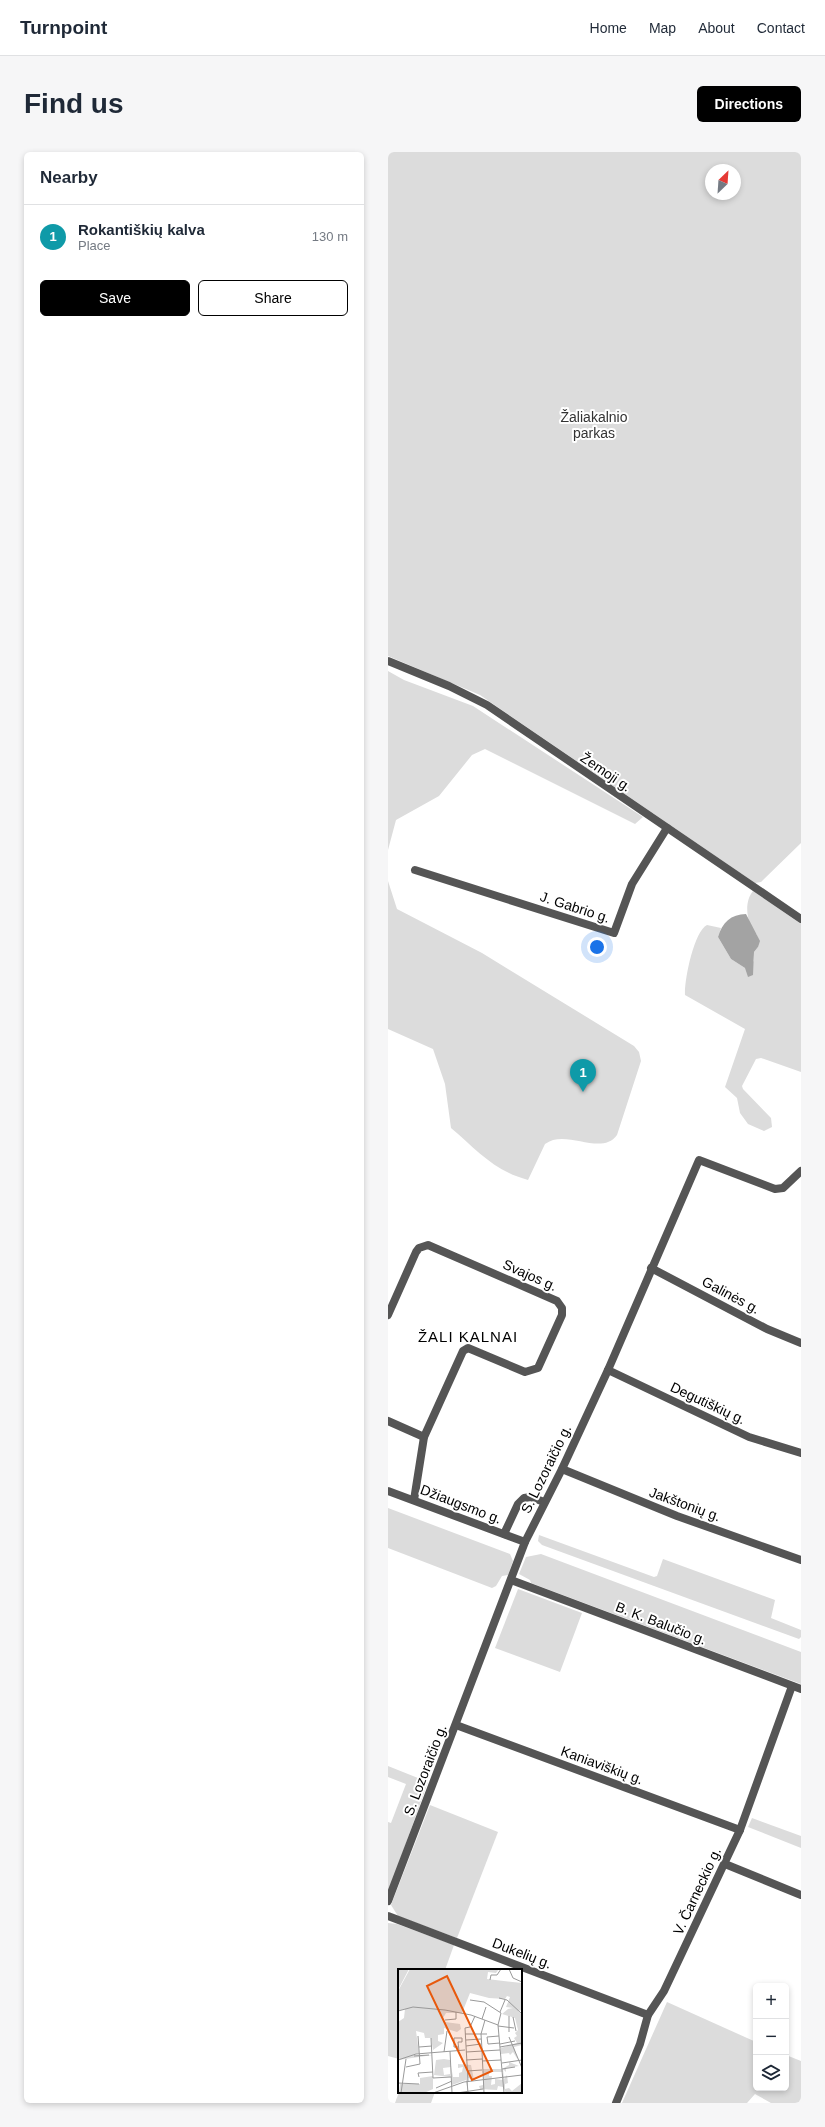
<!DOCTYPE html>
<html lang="en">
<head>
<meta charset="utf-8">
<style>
	:root { --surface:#fff; --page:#f6f6f7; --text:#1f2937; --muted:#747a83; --line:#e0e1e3; --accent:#000 }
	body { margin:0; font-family:Arial,sans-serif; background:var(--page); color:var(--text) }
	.controls { position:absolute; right:12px; bottom:12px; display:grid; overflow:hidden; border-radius:6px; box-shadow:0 2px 6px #0003 }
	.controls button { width:36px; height:36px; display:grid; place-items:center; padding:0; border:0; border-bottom:1px solid var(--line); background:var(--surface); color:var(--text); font:20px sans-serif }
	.compass { position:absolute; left:317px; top:12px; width:36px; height:36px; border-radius:50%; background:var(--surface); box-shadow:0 2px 6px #0003; rotate:25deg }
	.you { position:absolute; left:209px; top:795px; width:14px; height:14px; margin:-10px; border:3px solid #fff; border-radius:50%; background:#1a73e8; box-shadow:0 0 0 6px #1a73e833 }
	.badge { display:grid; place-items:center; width:26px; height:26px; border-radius:50%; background:var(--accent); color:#fff; font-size:13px; font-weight:700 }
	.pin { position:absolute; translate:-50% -33px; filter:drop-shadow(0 1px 2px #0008) }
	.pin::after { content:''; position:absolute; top:21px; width:14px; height:12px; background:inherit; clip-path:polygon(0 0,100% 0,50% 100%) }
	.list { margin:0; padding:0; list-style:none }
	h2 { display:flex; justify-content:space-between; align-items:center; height:52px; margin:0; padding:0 16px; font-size:17px }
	h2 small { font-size:13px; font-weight:400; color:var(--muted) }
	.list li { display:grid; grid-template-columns:26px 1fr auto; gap:12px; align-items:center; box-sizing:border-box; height:64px; padding:0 16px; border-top:1px solid var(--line) }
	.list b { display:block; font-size:15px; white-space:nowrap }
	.list p { margin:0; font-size:13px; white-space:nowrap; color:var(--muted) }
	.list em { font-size:13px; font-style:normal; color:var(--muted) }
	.actions { display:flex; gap:8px; padding:12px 16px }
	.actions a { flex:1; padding:9px 0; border:1px solid var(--accent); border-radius:6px; text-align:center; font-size:14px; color:var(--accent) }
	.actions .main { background:var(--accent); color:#fff }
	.icon { flex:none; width:22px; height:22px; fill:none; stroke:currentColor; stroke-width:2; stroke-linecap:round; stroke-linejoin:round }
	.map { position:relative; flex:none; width:413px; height:1951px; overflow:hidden; border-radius:6px }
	header { display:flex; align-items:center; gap:24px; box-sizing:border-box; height:56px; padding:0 20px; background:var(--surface); border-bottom:1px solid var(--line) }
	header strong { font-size:19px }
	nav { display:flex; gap:22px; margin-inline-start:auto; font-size:14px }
	.intro { display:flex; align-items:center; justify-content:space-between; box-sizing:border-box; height:96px; padding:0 24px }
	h1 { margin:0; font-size:28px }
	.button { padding:10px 18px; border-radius:6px; background:var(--accent); color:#fff; font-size:14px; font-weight:700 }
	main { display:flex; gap:24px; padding:0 24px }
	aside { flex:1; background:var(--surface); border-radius:6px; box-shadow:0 2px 6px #0003 }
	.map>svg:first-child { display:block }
	.green { fill:#dcdcdc; fill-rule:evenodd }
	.water { fill:#a3a3a3 }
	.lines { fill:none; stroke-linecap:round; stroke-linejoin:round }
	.minor { stroke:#555; stroke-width:8 }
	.tertiary { stroke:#555; stroke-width:8 }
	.labels { text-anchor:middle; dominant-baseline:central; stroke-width:4; stroke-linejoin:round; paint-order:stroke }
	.park-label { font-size:14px; fill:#333; stroke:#fff }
	.street-label { font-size:14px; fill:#000; stroke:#fff }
	.neighbourhood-label { font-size:15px; letter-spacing:1px; fill:#000; stroke:#fff }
	.inset-road { fill:none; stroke:#999; stroke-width:1 }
	.view { fill:#e8590c; fill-opacity:0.15; stroke:#e8590c; stroke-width:2 }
	.inset-edge { fill:none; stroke:#000; stroke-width:2 }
</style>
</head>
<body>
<header>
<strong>Turnpoint</strong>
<nav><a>Home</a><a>Map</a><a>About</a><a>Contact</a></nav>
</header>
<div class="intro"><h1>Find us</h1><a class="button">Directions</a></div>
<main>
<aside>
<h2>Nearby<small></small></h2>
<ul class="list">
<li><span class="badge" style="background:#0f9aa8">1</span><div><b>Rokantiškių kalva</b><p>Place</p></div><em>130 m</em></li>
</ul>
<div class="actions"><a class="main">Save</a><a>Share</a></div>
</aside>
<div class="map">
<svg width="413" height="1951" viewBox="0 0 413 1951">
	<rect width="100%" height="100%" fill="#fff"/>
	<g class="green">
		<path d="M 0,0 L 413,0 L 413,691 L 373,730 L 367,731 L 92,543 L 0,504 ZM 323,18 L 347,18 L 347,42 L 323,42 Z"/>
		<polygon points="0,519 16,528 85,554 255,665 247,672 97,597 84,603 51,644 8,668 0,698"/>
		<path d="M 0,729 L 9,757 L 94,801 L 246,894 L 251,900 L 253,909 L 229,983 C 213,1005 178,976 157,992 L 140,1028 C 106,1019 89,998 63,976 L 57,932 L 45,897 L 0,877 Z"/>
		<path d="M 365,739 L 413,772 L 413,920 L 373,906 L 368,907 L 354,934 L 355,937 L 383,966 L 384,975 L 376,979 L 360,972 L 352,961 L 349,946 L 337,935 L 357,877 L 297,843 C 296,829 306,779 319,773 L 333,776 L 330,785 L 343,807 L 357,816 L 366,809 L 366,800 L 370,795 L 369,783 C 359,773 355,751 365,739 Z"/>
		<polygon points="0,1356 122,1402 125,1409 120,1423 114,1424 108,1434 104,1436 0,1396"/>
		<polygon points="151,1383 266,1425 269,1424 275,1407 387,1448 383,1466 413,1478 413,1485 411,1487 154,1393 150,1389"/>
		<polygon points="153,1402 413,1500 413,1532 143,1431 142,1428 131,1422 138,1405"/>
		<polygon points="130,1437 194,1461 172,1520 107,1496"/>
		<polygon points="0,1614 40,1630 0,1741 0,1670 3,1671 18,1632 0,1625"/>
		<polygon points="42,1653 110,1680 69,1786 10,1764 3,1753"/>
		<polygon points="364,1666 413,1684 413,1696 360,1675"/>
		<polygon points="0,1771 9,1772 66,1793 57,1818 11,1818 11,1907 0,1904"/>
		<polygon points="279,1850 368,1890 368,1936 398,1936 398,1903 413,1909 413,1951 383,1951 367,1942 359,1951 234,1951"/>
		<polygon points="11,1940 47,1940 43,1951 7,1951"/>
	</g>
	<path class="water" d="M 358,762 L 372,789 L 370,795 L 366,800 L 365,823 L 360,825 L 357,816 L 343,807 L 330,785 C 334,771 343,762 358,762 Z"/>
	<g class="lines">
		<g class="minor">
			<polyline points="0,509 61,534 99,553 413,767"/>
			<polyline points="27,718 226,781 244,732 279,676"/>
			<polyline points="263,1116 379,1177 413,1191"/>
			<polyline points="0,1163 28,1100 31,1096 40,1093 169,1149 174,1156 174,1163 150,1216 137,1220 80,1196 75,1199 36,1285 26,1348"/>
			<polyline points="220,1218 361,1285 413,1301"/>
			<polyline points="0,1269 36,1285"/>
			<polyline points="174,1317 289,1364 413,1408"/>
			<polyline points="116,1382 130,1352 136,1346 143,1345 156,1350"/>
			<polyline points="137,1390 174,1317 220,1218 311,1008 387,1037 395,1036 413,1019"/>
			<polyline points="123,1428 413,1537"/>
			<polyline points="68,1573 352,1678"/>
			<polyline points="337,1712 413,1743"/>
			<polyline points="0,1764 260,1863"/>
			<polyline points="228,1951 252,1892 260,1863 276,1839 352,1678 404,1534"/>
		</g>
		<polyline class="tertiary" points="0,1339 137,1390 0,1749"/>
	</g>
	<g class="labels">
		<g class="park-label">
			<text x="206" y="265">Žaliakalnio<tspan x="206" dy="16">parkas</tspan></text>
		</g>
		<g class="street-label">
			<text transform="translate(218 620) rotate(34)">Žemoji g.</text>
			<text transform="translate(187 755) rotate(18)">J. Gabrio g.</text>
			<text transform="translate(142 1123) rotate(24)">Svajos g.</text>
			<text transform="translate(343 1143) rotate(28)">Galinės g.</text>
			<text transform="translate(320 1251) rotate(25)">Degutiškių g.</text>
			<text transform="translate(158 1317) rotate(-64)">S. Lozoraičio g.</text>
			<text transform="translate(73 1352) rotate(21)">Džiaugsmo g.</text>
			<text transform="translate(297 1352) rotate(20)">Jakštonių g.</text>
			<text transform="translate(273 1471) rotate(21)">B. K. Balučio g.</text>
			<text transform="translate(214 1613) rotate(20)">Kaniaviškių g.</text>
			<text transform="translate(37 1618) rotate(-69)">S. Lozoraičio g.</text>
			<text transform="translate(309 1739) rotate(-65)">V. Čarneckio g.</text>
			<text transform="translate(134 1801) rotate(21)">Dukelių g.</text>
		</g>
		<g class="neighbourhood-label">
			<text x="80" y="1184">ŽALI KALNAI</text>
		</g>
	</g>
	<g transform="translate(10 1817)">
		<rect width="124" height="124" fill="#fff"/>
		<path d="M 0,0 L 11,0 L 0,21 ZM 12,0 L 101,0 L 98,4 L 90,3 L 89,10 L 124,14 L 124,41 L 120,42 L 124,46 L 124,76 L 116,78 L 120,91 L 115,83 L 112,86 L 111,84 L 103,85 L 103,79 L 119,74 L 116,69 L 119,67 L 117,64 L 120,61 L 117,49 L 104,45 L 110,40 L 115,39 L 108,38 L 112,28 L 109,27 L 107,30 L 91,29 L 72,24 L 64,44 L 48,44 L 45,49 L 47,53 L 62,55 L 63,60 L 59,63 L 46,59 L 46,65 L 40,66 L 40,72 L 45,74 L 35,81 L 33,69 L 27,69 L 26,64 L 18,62 L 21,84 L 15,86 L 35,86 L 0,91 L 0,53 L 6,49 L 7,40 L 0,42 L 0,22 ZM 46,90 L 52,91 L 55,108 L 61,108 L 61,104 L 64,103 L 65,98 L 60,99 L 60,95 L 73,96 L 76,111 L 70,109 L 70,124 L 68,111 L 54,116 L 53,98 L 45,99 L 46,106 L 52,105 L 52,108 L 36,106 L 38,91 ZM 111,93 L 121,97 L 108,99 L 108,103 L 105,100 L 106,110 L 109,106 L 110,114 L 107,115 L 107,120 L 111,119 L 114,122 L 124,114 L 124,124 L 108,124 L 105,118 L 100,117 L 99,121 L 82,120 L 81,117 L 85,116 L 85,100 L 104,100 L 111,96 ZM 91,103 L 105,103 L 105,111 L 97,110 L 97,115 L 93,116 L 94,107 L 91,107 ZM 35,107 L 35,120 L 26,124 L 1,124 L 2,115 L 22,115 L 22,109 Z" fill="#dcdcdc" fill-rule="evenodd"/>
		<path class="inset-road" d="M 111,0 L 115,9 L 124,13M 92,11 L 93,6 L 99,6 L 103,0M 101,29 L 109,31 L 124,45M 72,31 L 86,33 L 103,44 L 100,56 L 106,124M 0,42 L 15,38 L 47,41 L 73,46 L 100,56M 102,43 L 107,31M 111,47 L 111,63M 115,48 L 118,62M 84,50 L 88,38M 47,51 L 58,50 L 58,43M 100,57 L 116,59M 67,65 L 89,65M 101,67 L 89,68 L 90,75 L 102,74M 111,68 L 124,99M 33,69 L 35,109 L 53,108M 68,71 L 83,70M 102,75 L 117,72M 68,77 L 83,75M 21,78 L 34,77M 60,78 L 56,78 L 56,69 L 64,69 L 64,73 L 60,73 L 61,82M 102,78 L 124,74M 84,80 L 83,65 L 87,51M 52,82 L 54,124M 84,82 L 86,124M 46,83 L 49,62M 68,83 L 102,81M 16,87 L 31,86M 0,91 L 18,85 L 67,81M 68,91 L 84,90M 84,92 L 103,91M 104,94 L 124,91M 8,98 L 22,95 L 20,67M 104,100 L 117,98M 69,102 L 84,101M 21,108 L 20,104 L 35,103M 69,112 L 70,124M 70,112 L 67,59 L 72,58 L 77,47M 0,114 L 21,115M 38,119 L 54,112M 3,124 L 8,90M 35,124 L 66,113 L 124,106M 59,124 L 85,120"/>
		<path class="view" d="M 49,7 L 94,102 L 74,111 L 29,17 Z"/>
		<rect width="124" height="124" class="inset-edge"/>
	</g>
</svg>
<div class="controls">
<button>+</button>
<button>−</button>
<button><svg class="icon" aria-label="layers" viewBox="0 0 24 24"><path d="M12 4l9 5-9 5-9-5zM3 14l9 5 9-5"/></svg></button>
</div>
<svg class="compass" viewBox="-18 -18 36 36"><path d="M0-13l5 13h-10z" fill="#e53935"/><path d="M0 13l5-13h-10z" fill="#747a83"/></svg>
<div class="you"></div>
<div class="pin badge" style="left:195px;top:940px;background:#0f9aa8">1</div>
</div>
</main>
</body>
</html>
